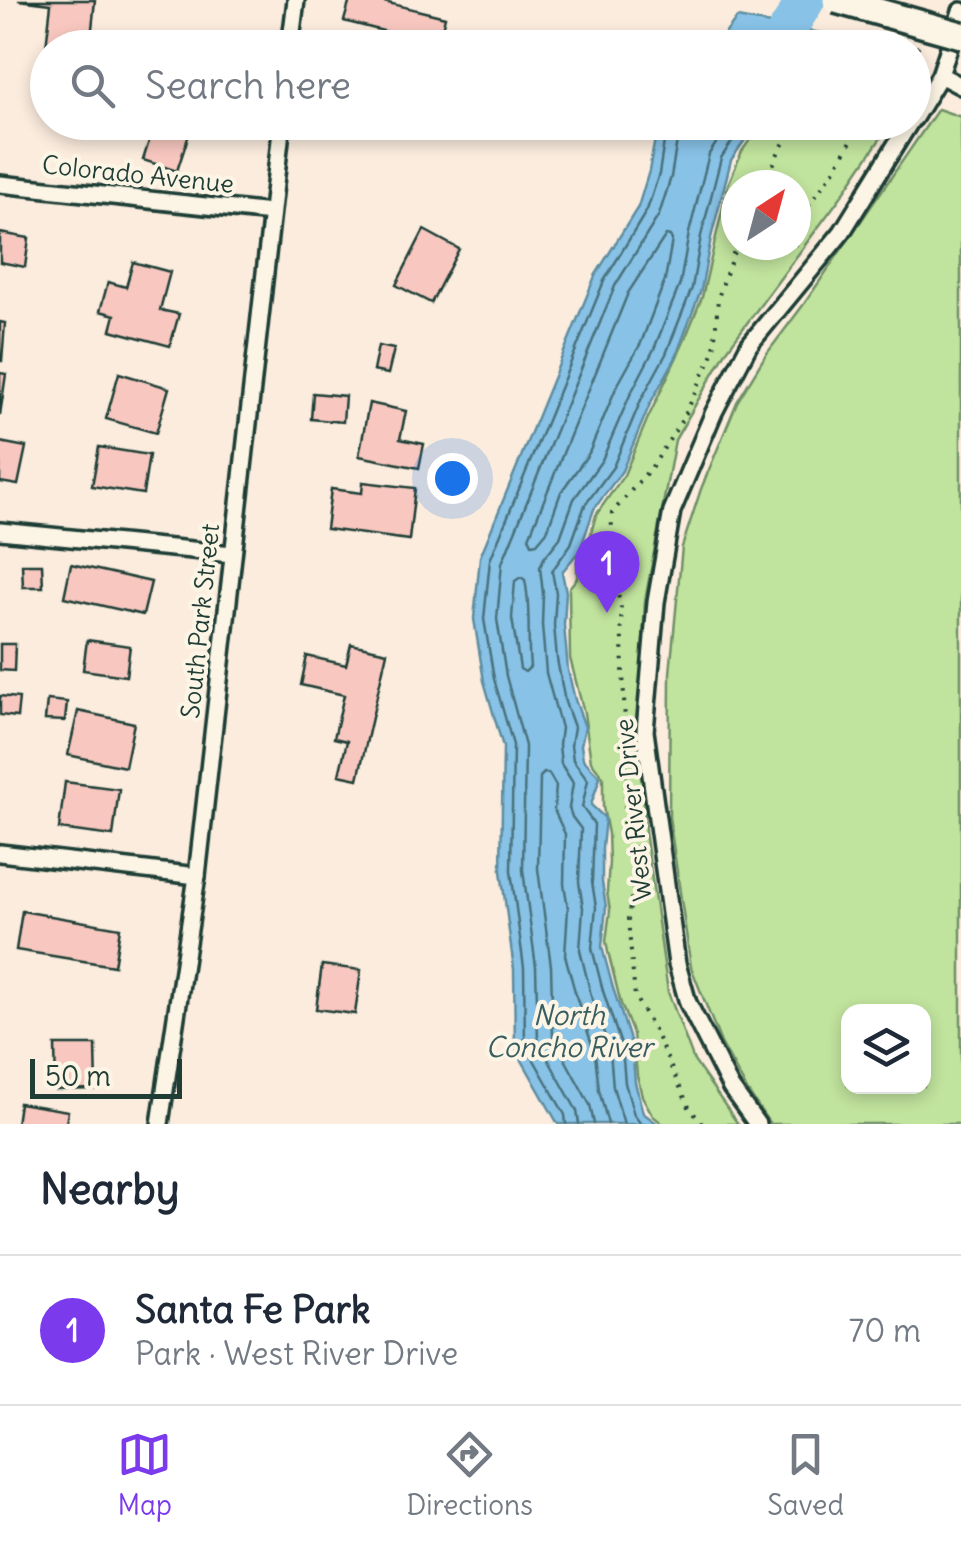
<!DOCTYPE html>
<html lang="en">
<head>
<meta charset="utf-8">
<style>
	:root { --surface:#fff; --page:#f2f2f3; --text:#1f2937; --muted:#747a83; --line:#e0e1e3; --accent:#7c3aed }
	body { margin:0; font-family:Delius,sans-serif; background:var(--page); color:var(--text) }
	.controls { position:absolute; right:30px; bottom:30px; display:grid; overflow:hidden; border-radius:20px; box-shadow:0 5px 15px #0003 }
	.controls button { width:90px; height:90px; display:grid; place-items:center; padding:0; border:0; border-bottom:2px solid var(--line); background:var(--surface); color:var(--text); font:50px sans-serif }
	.compass { position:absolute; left:721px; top:170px; width:90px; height:90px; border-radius:50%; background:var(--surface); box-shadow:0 5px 15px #0003; rotate:36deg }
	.scale { position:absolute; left:30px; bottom:25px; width:152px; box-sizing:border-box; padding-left:10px; border:5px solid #1f3d34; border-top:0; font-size:28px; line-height:35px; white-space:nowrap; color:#1f3d34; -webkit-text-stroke:8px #fcf5e5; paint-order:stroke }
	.you { position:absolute; left:452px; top:478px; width:35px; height:35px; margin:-25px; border:8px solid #fff; border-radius:50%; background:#1a73e8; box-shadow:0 0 0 15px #1a73e833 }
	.badge { display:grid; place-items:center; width:65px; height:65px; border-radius:50%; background:var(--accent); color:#fff; font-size:32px; font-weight:700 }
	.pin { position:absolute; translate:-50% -82px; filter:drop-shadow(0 2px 5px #0008) }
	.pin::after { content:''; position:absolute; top:52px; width:35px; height:30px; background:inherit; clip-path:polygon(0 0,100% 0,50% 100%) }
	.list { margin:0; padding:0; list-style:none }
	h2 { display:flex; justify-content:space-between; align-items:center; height:130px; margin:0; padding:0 40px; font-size:42px }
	h2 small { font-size:32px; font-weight:400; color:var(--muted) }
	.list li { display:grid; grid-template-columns:65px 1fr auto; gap:30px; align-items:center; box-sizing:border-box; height:150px; padding:0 40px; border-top:2px solid var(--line) }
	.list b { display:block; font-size:38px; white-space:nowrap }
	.list p { margin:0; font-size:32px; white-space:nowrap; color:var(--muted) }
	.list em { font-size:32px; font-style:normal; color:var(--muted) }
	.icon { flex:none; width:55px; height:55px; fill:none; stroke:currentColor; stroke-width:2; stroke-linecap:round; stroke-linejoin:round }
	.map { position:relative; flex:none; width:961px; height:1124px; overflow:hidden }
	.search { position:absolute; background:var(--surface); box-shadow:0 5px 15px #0003; left:30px; right:30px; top:30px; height:110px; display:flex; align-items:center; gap:25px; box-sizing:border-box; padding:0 35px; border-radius:55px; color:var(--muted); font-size:38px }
	.sheet { height:280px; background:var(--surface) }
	nav { display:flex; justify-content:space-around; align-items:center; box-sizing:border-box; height:140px; border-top:2px solid var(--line); background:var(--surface); font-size:28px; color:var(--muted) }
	nav a { display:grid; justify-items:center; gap:5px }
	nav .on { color:var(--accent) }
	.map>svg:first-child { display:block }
	.green { fill:#c0e39d; stroke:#709068; stroke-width:2.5; fill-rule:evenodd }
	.water { fill:#88c2e7; stroke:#5e8d9f; stroke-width:2.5 }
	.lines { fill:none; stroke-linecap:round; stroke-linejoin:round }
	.shore { stroke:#49727c; stroke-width:2.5 }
	.river { stroke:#88c2e7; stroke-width:38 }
	.building { fill:#f8c8c0; stroke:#1f3d34; stroke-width:2.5 }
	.street-casing { stroke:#1f3d34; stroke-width:22 }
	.path { stroke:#1f3d34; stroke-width:4; stroke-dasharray:2.5 8; stroke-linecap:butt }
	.street { stroke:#fcf5e5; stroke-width:15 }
	.primary-bridge-casing { stroke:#1f3d34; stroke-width:32; stroke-linecap:butt }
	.primary-bridge { stroke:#fcf5e5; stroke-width:25 }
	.labels { text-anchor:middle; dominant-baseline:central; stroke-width:8; stroke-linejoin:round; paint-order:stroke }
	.street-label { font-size:25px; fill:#1f3d34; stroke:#fcf5e5 }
	.water-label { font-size:28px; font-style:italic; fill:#395e61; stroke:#fcf5e5 }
</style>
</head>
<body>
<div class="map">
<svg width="961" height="1124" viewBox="0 0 961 1124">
	<rect width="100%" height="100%" fill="#fbecde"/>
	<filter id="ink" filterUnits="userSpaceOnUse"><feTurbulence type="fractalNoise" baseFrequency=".01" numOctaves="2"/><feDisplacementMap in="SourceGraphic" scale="20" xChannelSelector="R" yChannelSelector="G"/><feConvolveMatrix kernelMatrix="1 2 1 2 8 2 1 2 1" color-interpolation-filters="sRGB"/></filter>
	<g filter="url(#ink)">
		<g class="green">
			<path d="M 938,109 L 961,117 L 961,1124 L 770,1124 L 748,1092 L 721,1043 L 691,967 L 669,817 L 670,673 L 682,547 L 701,489 L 737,402 L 765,356 L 804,304 ZM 848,1012 L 924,1012 L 924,1086 L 848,1086 Z"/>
			<path d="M 762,123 L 891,123 L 840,198 L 727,350 L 675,440 L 645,601 L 639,729 L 643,794 L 645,831 L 668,992 L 694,1061 L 738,1124 L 663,1124 L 653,1116 L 642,1096 L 637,1075 L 633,1034 L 621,1004 L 608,952 L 606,941 L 610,911 L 607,892 L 609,862 L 608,834 L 603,807 L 603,777 L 591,761 L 584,713 L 570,658 L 569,588 L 577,578 L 577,561 L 585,555 L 596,515 L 624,475 L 647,420 L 683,344 L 702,297 L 728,185 L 742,151 ZM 736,185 L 796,185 L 796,245 L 736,245 Z"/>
		</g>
		<g class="water">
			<polygon points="737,18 821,33 812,47 715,47"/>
			<polygon points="658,123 757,123 731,160 711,238 701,290 675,359 650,404 622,471 594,509 580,550 562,572 566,592 564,625 568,670 575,700 585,727 581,745 583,759 600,777 591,805 605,818 602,848 602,882 606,907 602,947 613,988 632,1046 635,1082 643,1113 658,1124 558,1124 515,1048 514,969 501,871 503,747 484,681 474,619 480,557 595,276 638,207 649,171"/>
		</g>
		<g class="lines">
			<g class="shore">
				<polygon points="666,235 670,236 672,240 665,280 641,343 616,388 589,453 561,492 547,531 537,543 532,544 529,537 628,293"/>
				<path d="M 521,577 L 525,580 C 531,607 527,639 530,667 L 525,672 L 520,669 L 512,618 L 515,581 Z"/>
				<polyline points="566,1124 565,1115 525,1044 524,968 511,871 513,745 494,679 484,619 490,560 604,281 647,210 659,174 667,122"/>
				<polyline points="579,1124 577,1111 538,1041 536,967 523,870 525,746 506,676 497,619 502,563 615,286 659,215 671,177 680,122"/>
				<polyline points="594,1124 590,1105 553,1037 551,966 538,869 540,777 544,773 549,774 556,786 554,810 565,834 564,884 568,908 565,955 577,999 595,1054 599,1090 608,1124"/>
				<polyline points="624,1124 613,1087 610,1051 591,995 580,950 583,908 579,882 581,829 572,817 569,808 573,783 561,764 559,745 561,728 546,673 542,625 543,594 540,567 544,558 560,538 574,499 602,460 630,395 654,349 680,284 689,233 709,154 730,122"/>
				<polyline points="641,1124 634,1115 625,1083 622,1048 603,991 592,948 596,907 592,882 594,824 582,807 588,780 573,760 571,745 574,727 565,702 557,659 554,625 556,593 552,571 571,544 585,505 613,467 641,400 666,354 692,288 701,236 721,158 745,122"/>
			</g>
			<polyline class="river" points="776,48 806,0"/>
		</g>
		<g class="building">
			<polygon points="18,0 95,0 90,48 46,47 51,4"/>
			<polygon points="350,0 376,0 445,17 438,45 344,21"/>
			<polygon points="180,41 217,46 216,48 180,48"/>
			<polygon points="155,122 193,122 177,171 143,160"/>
			<polygon points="424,230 459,249 431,303 396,285"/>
			<polygon points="0,233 29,238 25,267 0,262"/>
			<polygon points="133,262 170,272 160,310 179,314 170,346 111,330 115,315 100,311 108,282 126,287"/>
			<polygon points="0,322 5,323 2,361 0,361"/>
			<polygon points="378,346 394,349 388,374 373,371"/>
			<polygon points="0,373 6,374 0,415"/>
			<polygon points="119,373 169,388 156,433 106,419"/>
			<polygon points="313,393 345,396 343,422 311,419"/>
			<polygon points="369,403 406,411 400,439 424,444 419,468 359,456"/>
			<polygon points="0,442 26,447 18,485 0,482"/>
			<polygon points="99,447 149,455 143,494 92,486"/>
			<polygon points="363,482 415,488 409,540 326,529 331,489 362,493"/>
			<polygon points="22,564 42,564 43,587 23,587"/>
			<polygon points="71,564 151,582 143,615 64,597"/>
			<polygon points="87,640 130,646 126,676 83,670"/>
			<polygon points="0,644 15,644 14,671 0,670"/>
			<polygon points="351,644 387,652 358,779 339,775 347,741 334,738 344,695 301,685 307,656 346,665"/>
			<polygon points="0,696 19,698 17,717 0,715"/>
			<polygon points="47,700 67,702 65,721 45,720"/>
			<polygon points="78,711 134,723 125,767 68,755"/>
			<polygon points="65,782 119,789 113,836 59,829"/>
			<polygon points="22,911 120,928 114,966 16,950"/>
			<polygon points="322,965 361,970 355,1014 316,1009"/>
			<polygon points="55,1045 96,1045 97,1089 56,1090"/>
			<polygon points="19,1103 68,1111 66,1124 16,1124"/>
		</g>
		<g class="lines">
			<g class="street-casing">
				<g id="street">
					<polyline points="290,48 296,0"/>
					<polyline points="940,75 961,86"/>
					<polyline points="914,118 940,75 961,11"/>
					<polyline points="0,184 271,213"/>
					<polyline points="0,531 232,554"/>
					<polyline points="0,853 197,876"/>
					<polyline points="160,1124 197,876 282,122"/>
					<polyline points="757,1124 731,1088 688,1003 677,964 645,731 656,602 672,511 714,412 749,345 842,232 910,122"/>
				</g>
			</g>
			<g class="path">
				<polyline points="914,58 919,44"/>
				<path d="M 768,185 C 773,158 782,143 800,122"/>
				<polyline points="796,222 834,171 862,122"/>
				<polyline points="702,1124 689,1107 655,1032 635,997 628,919 638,857 625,815 626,754 622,642 621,609 611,560 612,513 654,464 685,415 714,351 718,298 736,245 740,245"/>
			</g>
			<use href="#street" class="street"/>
			<g class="primary-bridge-casing">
				<polyline id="primary-bridge" points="836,0 961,35"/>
			</g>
			<use href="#primary-bridge" class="primary-bridge"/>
		</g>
	</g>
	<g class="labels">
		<g class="street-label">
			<text transform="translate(138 174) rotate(6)">Colorado Avenue</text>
			<text transform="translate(200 621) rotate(-84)">South Park Street</text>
			<text transform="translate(633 810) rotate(-96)">West River Drive</text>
		</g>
		<g class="water-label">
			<text x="569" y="1015">North<tspan x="569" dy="32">Concho River</tspan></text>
		</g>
	</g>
</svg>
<div class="controls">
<button><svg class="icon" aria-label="layers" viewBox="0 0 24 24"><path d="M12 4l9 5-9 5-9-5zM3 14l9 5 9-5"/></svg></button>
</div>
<svg class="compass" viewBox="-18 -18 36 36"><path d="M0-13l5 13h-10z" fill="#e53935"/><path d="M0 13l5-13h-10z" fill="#747a83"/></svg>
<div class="scale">50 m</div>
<div class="you"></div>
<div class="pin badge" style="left:607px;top:613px">1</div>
<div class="search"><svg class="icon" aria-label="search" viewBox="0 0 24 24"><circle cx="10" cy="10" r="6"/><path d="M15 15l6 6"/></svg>Search here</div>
</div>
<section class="sheet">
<h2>Nearby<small></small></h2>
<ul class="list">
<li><span class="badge">1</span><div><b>Santa Fe Park</b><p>Park · West River Drive</p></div><em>70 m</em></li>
</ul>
</section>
<nav>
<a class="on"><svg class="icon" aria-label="map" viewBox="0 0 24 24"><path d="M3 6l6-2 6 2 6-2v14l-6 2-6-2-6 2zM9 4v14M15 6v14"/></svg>Map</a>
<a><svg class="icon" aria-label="directions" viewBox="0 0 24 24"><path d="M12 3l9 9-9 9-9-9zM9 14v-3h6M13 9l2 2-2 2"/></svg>Directions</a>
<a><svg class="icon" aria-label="saved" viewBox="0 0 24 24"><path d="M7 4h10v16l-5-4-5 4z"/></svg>Saved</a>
</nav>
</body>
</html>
